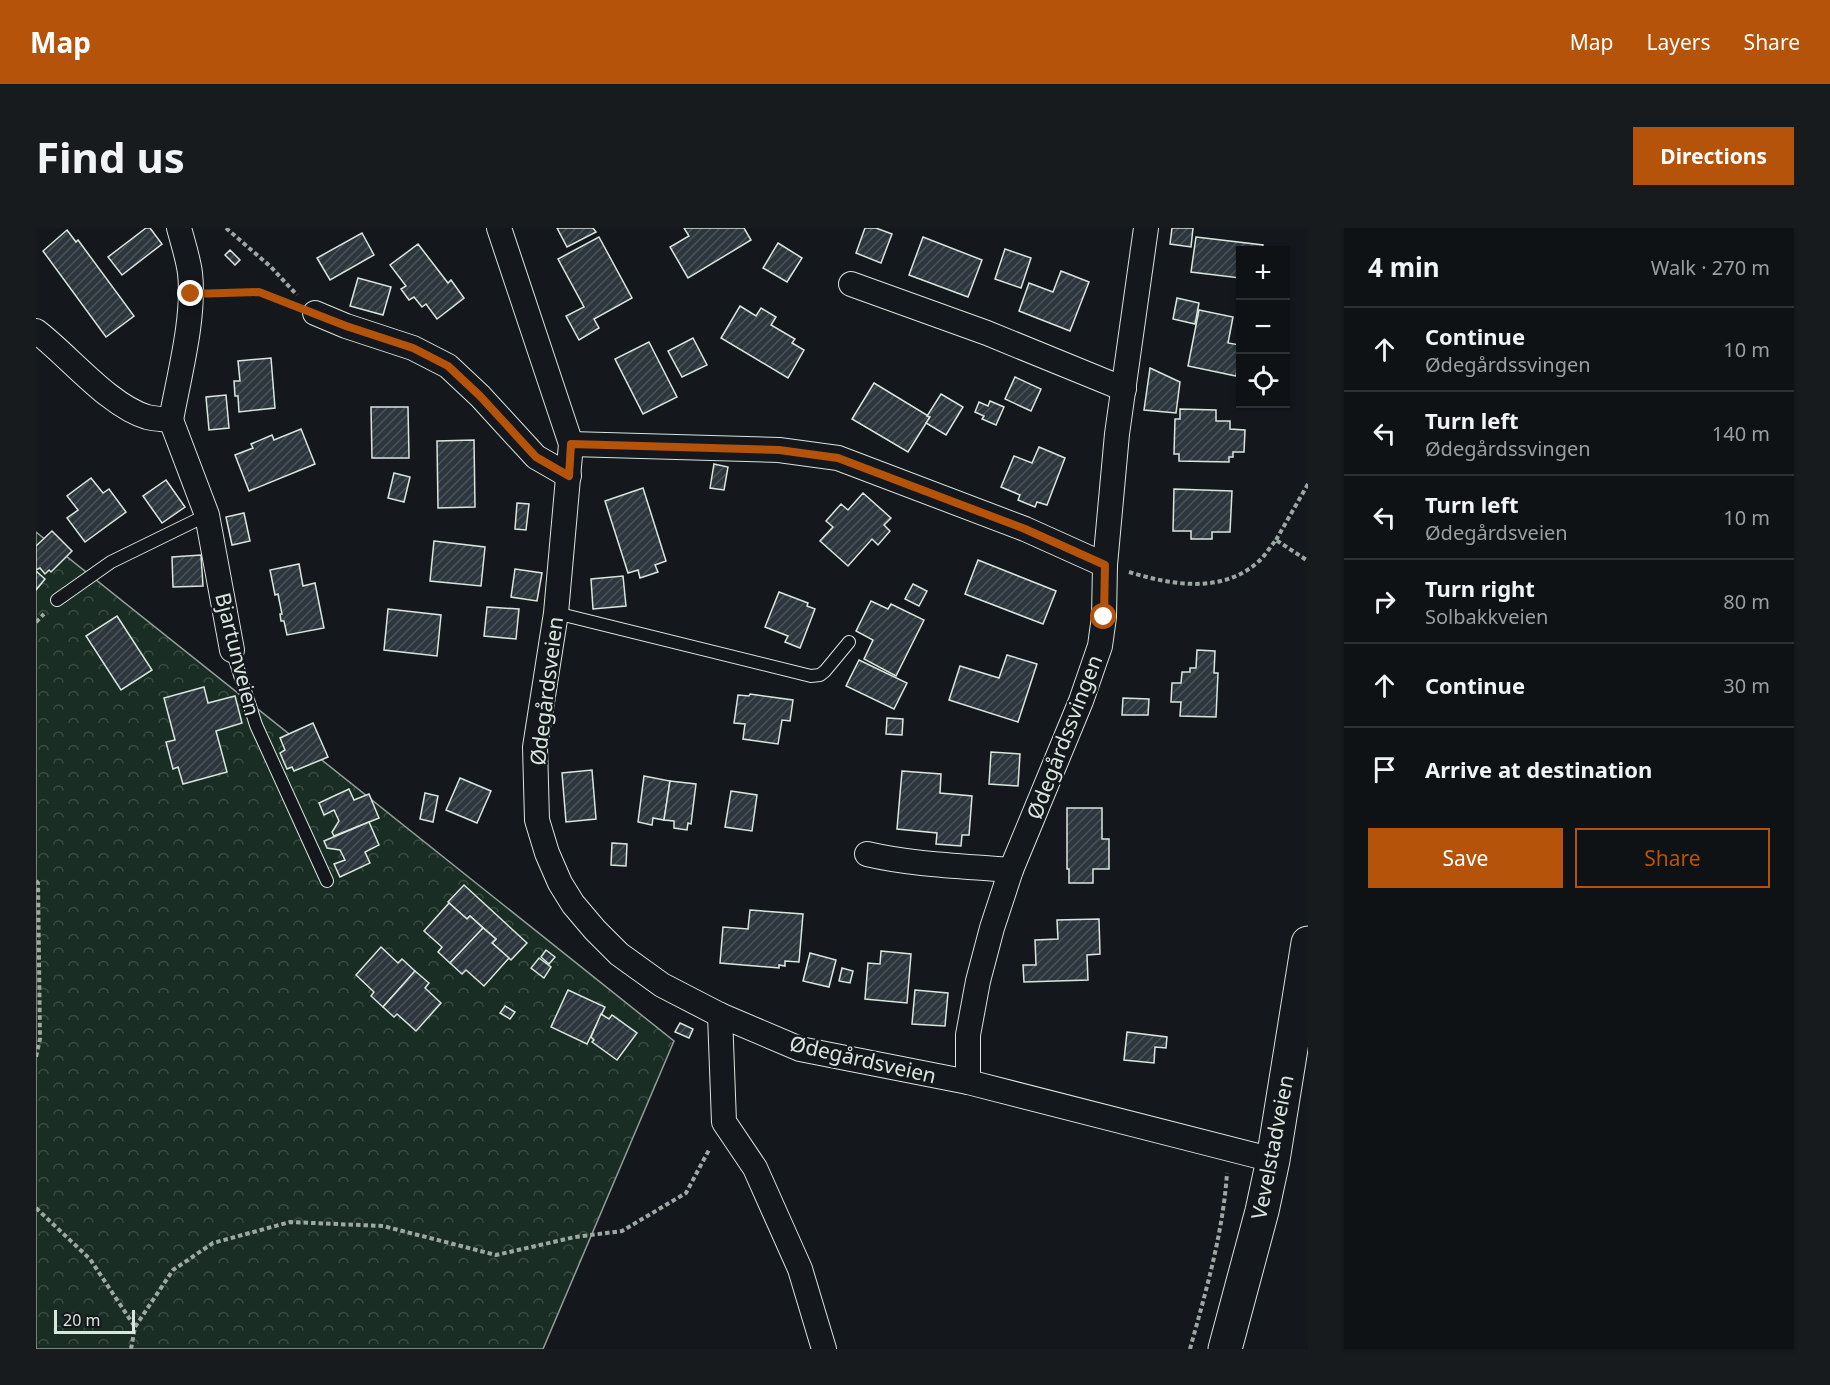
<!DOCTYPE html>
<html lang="en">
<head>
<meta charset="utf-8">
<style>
	:root { --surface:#0f1215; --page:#181b1e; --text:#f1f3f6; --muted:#9b9ea0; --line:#2f3234; --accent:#b45309 }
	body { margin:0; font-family:"Noto Sans",sans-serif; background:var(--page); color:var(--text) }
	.controls { position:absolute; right:18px; top:18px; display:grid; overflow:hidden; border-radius:0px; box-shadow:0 2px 4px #0004 }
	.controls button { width:54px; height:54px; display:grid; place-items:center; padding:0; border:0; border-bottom:2px solid var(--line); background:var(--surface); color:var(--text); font:30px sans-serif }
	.scale { position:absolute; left:18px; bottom:15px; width:81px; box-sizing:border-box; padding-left:6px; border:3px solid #d8e6dc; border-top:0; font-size:16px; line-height:21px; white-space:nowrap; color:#d8e6dc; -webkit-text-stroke:4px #14181c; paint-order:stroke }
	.stop { position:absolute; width:18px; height:18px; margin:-14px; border:4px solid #b45309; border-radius:50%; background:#fff }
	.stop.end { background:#b45309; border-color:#fff; box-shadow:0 2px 6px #0008 }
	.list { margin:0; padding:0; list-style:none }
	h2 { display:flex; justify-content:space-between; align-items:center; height:78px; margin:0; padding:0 24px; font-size:26px }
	h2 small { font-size:20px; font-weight:400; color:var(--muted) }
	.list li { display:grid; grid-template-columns:39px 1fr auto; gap:18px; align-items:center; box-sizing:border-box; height:84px; padding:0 24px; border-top:2px solid var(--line) }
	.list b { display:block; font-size:22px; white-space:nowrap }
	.list p { margin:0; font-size:20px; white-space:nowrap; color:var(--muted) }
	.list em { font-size:20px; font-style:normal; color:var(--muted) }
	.actions { display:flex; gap:12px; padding:18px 24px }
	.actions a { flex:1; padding:14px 0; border:2px solid var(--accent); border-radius:0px; text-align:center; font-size:21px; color:var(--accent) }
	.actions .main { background:var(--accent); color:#fff }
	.icon { flex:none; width:33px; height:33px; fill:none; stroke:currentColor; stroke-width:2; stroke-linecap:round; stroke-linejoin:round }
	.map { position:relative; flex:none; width:1272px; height:1121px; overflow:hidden; border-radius:0px }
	header { display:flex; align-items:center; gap:36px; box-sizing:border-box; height:84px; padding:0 30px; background:var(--accent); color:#fff }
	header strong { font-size:28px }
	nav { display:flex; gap:33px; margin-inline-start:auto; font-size:21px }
	.intro { display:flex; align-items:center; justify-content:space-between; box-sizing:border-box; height:144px; padding:0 36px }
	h1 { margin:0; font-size:42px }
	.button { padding:15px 27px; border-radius:0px; background:var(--accent); color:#fff; font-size:21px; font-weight:700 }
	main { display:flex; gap:36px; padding:0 36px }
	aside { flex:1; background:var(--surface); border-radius:0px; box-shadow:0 2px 4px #0004 }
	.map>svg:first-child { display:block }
	.forest { fill:url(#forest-crowns); stroke:#939e99; stroke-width:1.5 }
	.building { fill:url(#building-hatch); stroke:#d8e6dc; stroke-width:1.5 }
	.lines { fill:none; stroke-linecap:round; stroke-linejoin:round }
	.lane-casing { stroke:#d8e6dc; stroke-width:14 }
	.street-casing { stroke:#d8e6dc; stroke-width:26 }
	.secondary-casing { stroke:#d8e6dc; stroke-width:35 }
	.path { stroke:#9da8a2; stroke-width:4; stroke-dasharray:4.5 3; stroke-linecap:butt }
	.lane { stroke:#14181c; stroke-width:12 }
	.street { stroke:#14181c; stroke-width:24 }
	.secondary { stroke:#14181c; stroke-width:33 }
	.route { stroke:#b45309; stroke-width:8 }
	.labels { text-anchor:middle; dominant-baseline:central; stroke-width:4.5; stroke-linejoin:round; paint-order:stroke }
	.street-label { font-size:21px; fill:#d8e6dc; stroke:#14181c }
</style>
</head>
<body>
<header>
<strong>Map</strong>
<nav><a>Map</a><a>Layers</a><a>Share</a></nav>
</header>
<div class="intro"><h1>Find us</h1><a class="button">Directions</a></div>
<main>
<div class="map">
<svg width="1272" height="1121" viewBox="0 0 1272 1121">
	<defs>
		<pattern id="forest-crowns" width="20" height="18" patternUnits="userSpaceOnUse" patternTransform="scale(1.5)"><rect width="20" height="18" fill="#1a2d24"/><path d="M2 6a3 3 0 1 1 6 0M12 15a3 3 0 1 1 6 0" fill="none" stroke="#3b4b43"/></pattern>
		<pattern id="building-hatch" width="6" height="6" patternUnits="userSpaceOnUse" patternTransform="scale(1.5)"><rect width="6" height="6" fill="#2c363c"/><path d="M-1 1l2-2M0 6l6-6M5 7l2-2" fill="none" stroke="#4a5358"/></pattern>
	</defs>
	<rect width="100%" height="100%" fill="#14181c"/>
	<polygon class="forest" points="0,304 638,813 507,1121 0,1121"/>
	<g class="building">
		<polygon points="110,0 114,0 126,16 86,47 72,29"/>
		<polygon points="521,0 557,0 560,4 531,19"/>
		<polygon points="648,0 708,0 715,12 652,50 634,19 653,8"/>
		<polygon points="829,0 840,0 856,6 845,35 820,25"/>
		<polygon points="1136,0 1157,0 1155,19 1134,16"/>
		<polygon points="31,2 40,14 42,12 98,88 70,109 7,23"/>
		<polygon points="326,5 338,27 294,52 281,30"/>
		<polygon points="563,9 596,70 558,91 563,100 543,112 530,88 548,79 522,31"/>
		<polygon points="887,9 946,32 932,69 873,47"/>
		<polygon points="1160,9 1227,17 1226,22 1204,22 1204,50 1155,44"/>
		<polygon points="742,15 766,30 751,54 727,40"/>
		<polygon points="382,16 412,55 415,52 428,70 401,91 390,76 386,79 378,69 373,72 365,61 370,58 354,37"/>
		<polygon points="969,21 995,30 985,60 959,51"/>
		<polygon points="194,22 204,32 199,37 189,27"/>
		<polygon points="1025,43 1053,54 1034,103 983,83 993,55 1017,64"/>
		<polygon points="322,50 355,59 347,87 314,78"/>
		<polygon points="1141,70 1163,75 1159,96 1137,91"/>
		<polygon points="704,78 720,88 725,80 740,89 735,97 759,111 756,115 768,122 752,150 685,110"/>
		<polygon points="1163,82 1197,89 1192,115 1204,117 1200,148 1152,138"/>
		<polygon points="657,110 671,137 646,149 632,123"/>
		<polygon points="613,114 641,169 607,186 579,131"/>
		<polygon points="235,130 239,180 203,184 202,168 199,168 198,153 204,153 202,133"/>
		<polygon points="1114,140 1144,154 1140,185 1108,182"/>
		<polygon points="979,149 1005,161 995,183 969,171"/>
		<polygon points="838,155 894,189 872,224 816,191"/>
		<polygon points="905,166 927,179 910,207 890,195 894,189 891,188"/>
		<polygon points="190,167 193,200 173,202 170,169"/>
		<polygon points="954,173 968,179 960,197 946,191 948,188 939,184 943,174 952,178"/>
		<polygon points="335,179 372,179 373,230 336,230"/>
		<polygon points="1144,181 1180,182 1180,193 1194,193 1194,201 1209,202 1208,224 1197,224 1197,229 1193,229 1193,234 1143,233 1143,226 1138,226 1139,191 1144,191"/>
		<polygon points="265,201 279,236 213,263 199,227 217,220 215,216 236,207 238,212"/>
		<polygon points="438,212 439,279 402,280 401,213"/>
		<polygon points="1003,219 1029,230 1011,277 1001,274 999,279 982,272 984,267 965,259 978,228 996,235"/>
		<polygon points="678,236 692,239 688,262 674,260"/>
		<polygon points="358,245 374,249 368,274 352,270"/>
		<polygon points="55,250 67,265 73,261 90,284 49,314 31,290 42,282 31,268"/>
		<polygon points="130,252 149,279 126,295 107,268"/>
		<polygon points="607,260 630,333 619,337 622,344 604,350 602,342 592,345 569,273"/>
		<polygon points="1138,261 1196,263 1194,304 1176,304 1176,311 1155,311 1155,303 1137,303"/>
		<polygon points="827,265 855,290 848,297 854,303 842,317 836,311 812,338 784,313 797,299 790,293 805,276 812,282"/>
		<polygon points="481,275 493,276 490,302 479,301"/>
		<polygon points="208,285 214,313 196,317 190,289"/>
		<polygon points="16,303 36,323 15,344 13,342 9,346 4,340 0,342 0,318"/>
		<polygon points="398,313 449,319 445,358 394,353"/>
		<polygon points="165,327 167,358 137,359 136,329"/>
		<polygon points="942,332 1020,363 1007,396 929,366"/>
		<polygon points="263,336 267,358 279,355 288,400 251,407 248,393 245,393 244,386 246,386 242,366 239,367 234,342"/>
		<polygon points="479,341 506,345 501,373 475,369"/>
		<polygon points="0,343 9,351 0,362"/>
		<polygon points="587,348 590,378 557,381 555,351"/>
		<polygon points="877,356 891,363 883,378 869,371"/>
		<polygon points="743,364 772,375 771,378 779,381 764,420 749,414 752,408 729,399"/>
		<polygon points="835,373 852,381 855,376 888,392 860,448 828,431 837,412 820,403"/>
		<polygon points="451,379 483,381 480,411 448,408"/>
		<polygon points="352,381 405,387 401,428 348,422"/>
		<polygon points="81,388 116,442 85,462 50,408"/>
		<polygon points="1161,422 1179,423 1178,445 1182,445 1180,489 1144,488 1145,474 1135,474 1136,455 1145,455 1146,444 1154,444 1154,440 1160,440"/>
		<polygon points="971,427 1001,436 982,494 913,472 924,438 963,450"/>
		<polygon points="823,432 871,455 858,481 810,458"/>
		<polygon points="168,459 172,475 199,468 206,495 180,503 191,544 147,556 142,539 137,541 130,514 139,512 128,470"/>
		<polygon points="714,466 757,472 754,493 746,492 742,516 707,511 709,496 698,495 702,467 713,468"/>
		<polygon points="1087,470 1113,471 1112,487 1086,487"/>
		<polygon points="851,490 867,491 866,507 850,506"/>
		<polygon points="277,495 292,529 258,543 256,539 251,541 244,525 249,522 244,510"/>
		<polygon points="955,524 984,526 982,558 953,556"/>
		<polygon points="556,542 560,591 530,594 526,545"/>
		<polygon points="866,543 905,546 904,565 936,568 933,607 926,607 925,618 900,616 901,605 861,601"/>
		<polygon points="608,548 634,553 628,592 617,590 616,597 602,594"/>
		<polygon points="424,550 455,563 441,595 410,582"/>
		<polygon points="634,553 660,556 655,596 652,595 651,602 638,600 638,593 628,592"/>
		<polygon points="313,561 318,572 333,566 343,590 298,608 296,604 303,593 298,582 288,587 283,575"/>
		<polygon points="695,563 721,567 716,603 689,599"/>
		<polygon points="389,565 402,568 397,594 384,591"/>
		<polygon points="1031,580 1066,580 1066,611 1073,611 1073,641 1057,641 1057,655 1033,655 1033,641 1031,641"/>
		<polygon points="333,594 343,617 329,624 334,635 304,649 298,636 309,632 304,622 291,620 288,613"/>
		<polygon points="576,615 591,616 590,638 575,637"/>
		<polygon points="428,657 491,715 475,732 456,715 460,711 434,688 431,691 412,674"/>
		<polygon points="413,675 431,691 434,688 447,700 414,735 402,724 406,719 388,703"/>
		<polygon points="714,682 767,686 763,734 749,733 749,738 743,737 743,740 684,735 687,699 712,701"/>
		<polygon points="1063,691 1064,726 1051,727 1052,752 988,754 987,737 1000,737 999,712 1022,711 1021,692"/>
		<polygon points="447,700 460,711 456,715 473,730 448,758 430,742 426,746 414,735"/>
		<polygon points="345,719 362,735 366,731 379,743 347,779 335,768 338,764 320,747"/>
		<polygon points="510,722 519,729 513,736 505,729"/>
		<polygon points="845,723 875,726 871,775 829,771 832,735 844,736"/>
		<polygon points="774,725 800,732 793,759 767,753"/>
		<polygon points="503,730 515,739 508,750 495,740"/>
		<polygon points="806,740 817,743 814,755 803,753"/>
		<polygon points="379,743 393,755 389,760 405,775 380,803 361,786 358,789 347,779"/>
		<polygon points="532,762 569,779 551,816 515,799"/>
		<polygon points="879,762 912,765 909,798 876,796"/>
		<polygon points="469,778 479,784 474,791 464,785"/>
		<polygon points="565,786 573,791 576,787 601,805 581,832 556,814 558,812 555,809"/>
		<polygon points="644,795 657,801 653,810 639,804"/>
		<polygon points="1091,804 1131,809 1130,820 1119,819 1118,835 1088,832"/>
	</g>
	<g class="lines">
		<g class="lane-casing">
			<g id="lane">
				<polyline points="21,372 75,334 171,287"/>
				<polyline points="520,385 775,448 784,447 789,443 813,414"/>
				<polyline points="196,422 220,497 291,653"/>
			</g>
		</g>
		<g class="street-casing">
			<g id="street">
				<polyline points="463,0 535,216 520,385 499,519 501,592 511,625 524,655 537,676 559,702 583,726 626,757 684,787 764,821 932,854 1237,932"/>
				<polyline points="815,56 951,105 1088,161"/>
				<polyline points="279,85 310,98 377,120 412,138 444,168 500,229 533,248"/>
				<path d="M 0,103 C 32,127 73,178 111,189 C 119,191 127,191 135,192"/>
				<polyline points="135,192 171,287 196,422"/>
				<path d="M 135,192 C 143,148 159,89 154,45 C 152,30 147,15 143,0"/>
				<polyline points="535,216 743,222 802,230 989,301 1069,337"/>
				<path d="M 831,626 C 878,637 927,638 975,642"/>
				<polyline points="684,787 688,894 719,940 764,1041 788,1121"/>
				<polyline points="932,854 932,807 942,753 956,700 975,642 1045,473 1064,418 1068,389 1069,337 1081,206 1110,0"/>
			</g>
		</g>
		<g class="secondary-casing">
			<polyline id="secondary" points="1189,1121 1226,983 1237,932 1272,715"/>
		</g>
		<g class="path">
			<polyline points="190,0 235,39 261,67"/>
			<polyline points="178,64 223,64 255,76"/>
			<polyline points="1240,312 1272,256"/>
			<path d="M 1093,344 C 1135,357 1186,366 1222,334 C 1229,328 1234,319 1240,312 L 1272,333"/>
			<polyline points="0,394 8,386"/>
			<polyline points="0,653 2,655 4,811 0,829"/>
			<polyline points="0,980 54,1031 99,1099"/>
			<polyline points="95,1121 99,1099 137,1042 177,1015 254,994 347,998 460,1027 539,1009 586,1003 650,965 674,920"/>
			<path d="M 1154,1121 C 1170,1063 1187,1005 1191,945"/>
		</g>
		<use href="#lane" class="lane"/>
		<use href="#street" class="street"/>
		<use href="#secondary" class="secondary"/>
	</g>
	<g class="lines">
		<polyline class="route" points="155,66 223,64 310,98 377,120 412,138 444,168 500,229 533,248 535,216 743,222 802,230 989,301 1069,337 1068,389"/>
	</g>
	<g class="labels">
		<g class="street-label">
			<text transform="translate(202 426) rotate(76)">Bjartunveien</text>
			<text transform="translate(510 463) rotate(-83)">Ødegårdsveien</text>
			<text transform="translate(1028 509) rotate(-69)">Ødegårdssvingen</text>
			<text transform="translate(827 831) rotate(13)">Ødegårdsveien</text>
			<text transform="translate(1236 919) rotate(-79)">Vevelstadveien</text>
		</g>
	</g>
</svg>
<div class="controls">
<button>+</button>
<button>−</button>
<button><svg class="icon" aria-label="locate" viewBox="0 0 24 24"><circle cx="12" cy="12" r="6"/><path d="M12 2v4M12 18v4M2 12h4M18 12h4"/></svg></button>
</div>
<div class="scale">20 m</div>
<div class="stop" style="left:1068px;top:389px"></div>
<div class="stop end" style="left:155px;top:66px"></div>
</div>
<aside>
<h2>4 min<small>Walk · 270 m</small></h2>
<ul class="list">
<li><svg class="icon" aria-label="ahead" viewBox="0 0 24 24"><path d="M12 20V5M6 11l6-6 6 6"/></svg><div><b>Continue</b><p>Ødegårdssvingen</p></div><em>10 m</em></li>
<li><svg class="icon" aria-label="left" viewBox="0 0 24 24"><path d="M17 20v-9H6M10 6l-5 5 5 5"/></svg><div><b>Turn left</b><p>Ødegårdssvingen</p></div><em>140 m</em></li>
<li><svg class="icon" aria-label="left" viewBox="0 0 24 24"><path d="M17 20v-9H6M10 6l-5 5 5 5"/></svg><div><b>Turn left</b><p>Ødegårdsveien</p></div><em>10 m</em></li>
<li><svg class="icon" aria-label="right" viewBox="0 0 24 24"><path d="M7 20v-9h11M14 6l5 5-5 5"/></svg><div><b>Turn right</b><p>Solbakkveien</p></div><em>80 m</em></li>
<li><svg class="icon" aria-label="ahead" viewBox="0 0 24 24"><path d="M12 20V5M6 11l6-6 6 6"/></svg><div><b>Continue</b></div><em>30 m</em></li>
<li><svg class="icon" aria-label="arrive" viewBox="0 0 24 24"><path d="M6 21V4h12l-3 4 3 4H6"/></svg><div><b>Arrive at destination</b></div></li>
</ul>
<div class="actions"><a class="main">Save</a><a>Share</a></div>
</aside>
</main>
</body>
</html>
